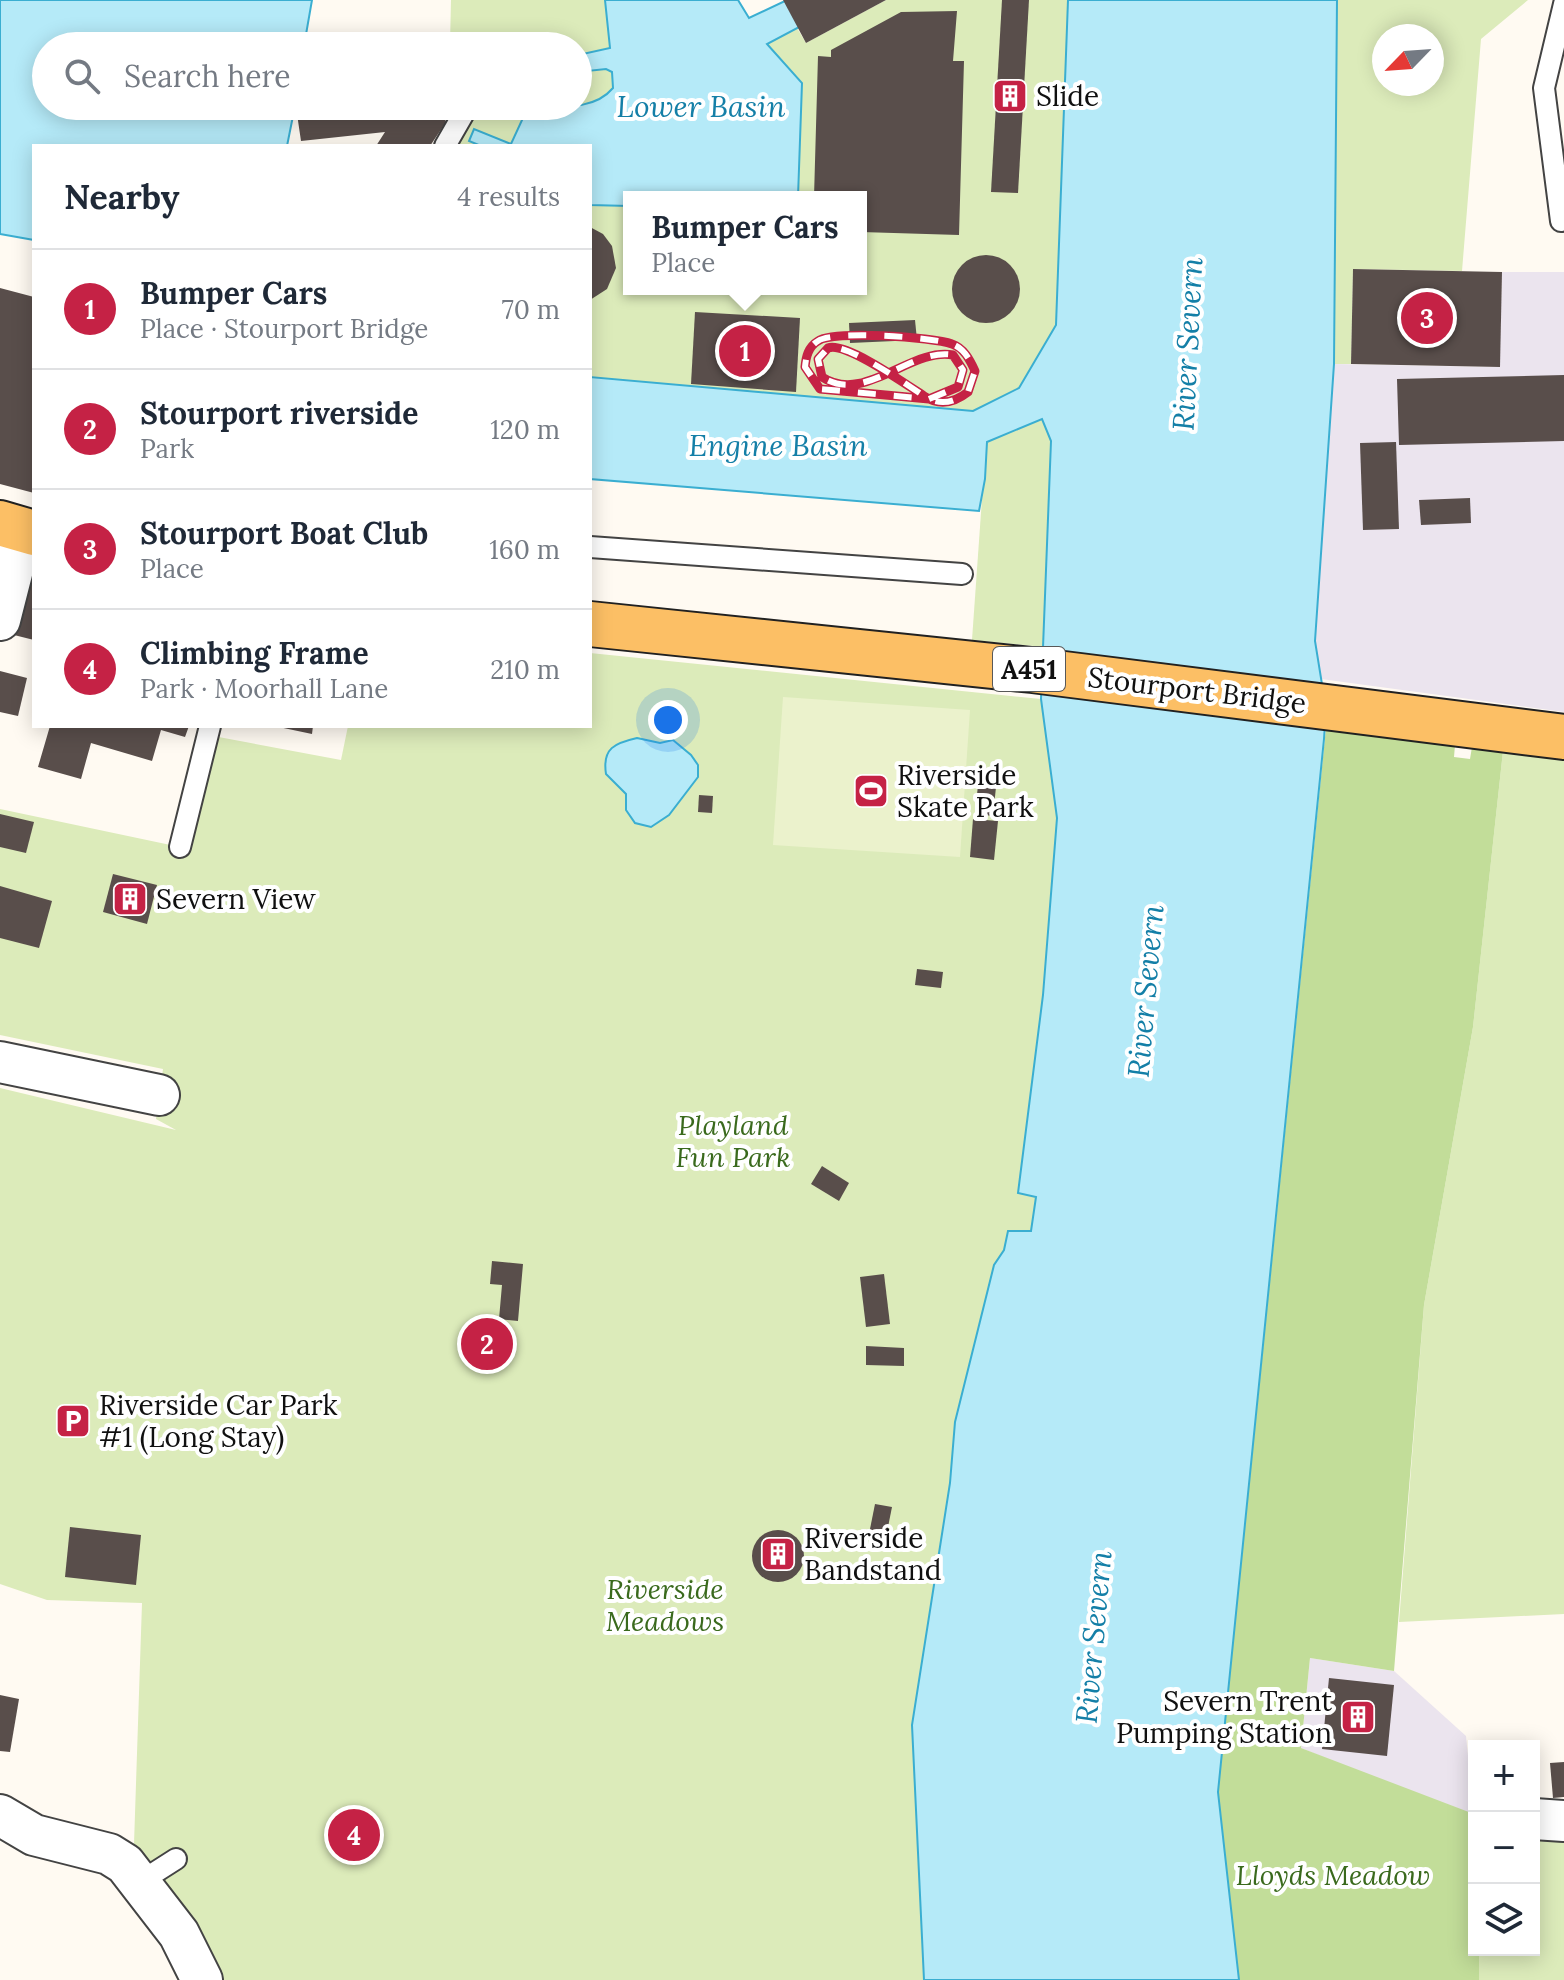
<!DOCTYPE html>
<html lang="en">
<head>
<meta charset="utf-8">
<style>
	:root { --surface:#fff; --page:#f6f6f7; --text:#1f2937; --muted:#747a83; --line:#e0e1e3; --accent:#c52245 }
	body { margin:0; font-family:Lora,serif; background:var(--page); color:var(--text) }
	.controls { position:absolute; right:24px; bottom:24px; display:grid; overflow:hidden; border-radius:0px; box-shadow:0 4px 20px #0003 }
	.controls button { width:72px; height:72px; display:grid; place-items:center; padding:0; border:0; border-bottom:2px solid var(--line); background:var(--surface); color:var(--text); font:40px sans-serif }
	.compass { position:absolute; left:1372px; top:24px; width:72px; height:72px; border-radius:50%; background:var(--surface); box-shadow:0 4px 20px #0003; rotate:245deg }
	.you { position:absolute; left:668px; top:720px; width:28px; height:28px; margin:-20px; border:6px solid #fff; border-radius:50%; background:#1a73e8; box-shadow:0 0 0 12px #1a73e833 }
	.badge { display:grid; place-items:center; width:52px; height:52px; border-radius:50%; background:var(--accent); color:#fff; font-size:26px; font-weight:700 }
	.pin { position:absolute; translate:-50% -50%; border:4px solid #fff; box-shadow:0 2px 8px #0006 }
	.popup { position:absolute; left:623px; top:191px; width:244px; height:104px; box-sizing:border-box; display:grid; place-content:center; border-radius:0px; background:var(--surface); filter:drop-shadow(0 2px 6px #0005); font-size:26px; white-space:nowrap; color:var(--muted) }
	.popup b { font-size:30px; color:var(--text) }
	.popup::after { content:''; position:absolute; left:50%; top:100%; margin-left:-16px; border:16px solid transparent; border-top-color:var(--surface) }
	.list { margin:0; padding:0; list-style:none }
	h2 { display:flex; justify-content:space-between; align-items:center; height:104px; margin:0; padding:0 32px; font-size:34px }
	h2 small { font-size:26px; font-weight:400; color:var(--muted) }
	.list li { display:grid; grid-template-columns:52px 1fr auto; gap:24px; align-items:center; box-sizing:border-box; height:120px; padding:0 32px; border-top:2px solid var(--line) }
	.list b { display:block; font-size:30px; white-space:nowrap }
	.list p { margin:0; font-size:26px; white-space:nowrap; color:var(--muted) }
	.list em { font-size:26px; font-style:normal; color:var(--muted) }
	.icon { flex:none; width:44px; height:44px; fill:none; stroke:currentColor; stroke-width:2; stroke-linecap:round; stroke-linejoin:round }
	.map { position:relative; flex:none; width:1564px; height:1980px; overflow:hidden }
	.search { position:absolute; background:var(--surface); box-shadow:0 4px 20px #0003; left:32px; top:32px; width:560px; height:88px; display:flex; align-items:center; gap:20px; box-sizing:border-box; padding:0 28px; border-radius:44px; color:var(--muted); font-size:30px }
	.panel { position:absolute; background:var(--surface); box-shadow:0 4px 20px #0003; left:32px; top:144px; width:560px; height:584px; border-radius:0px }
	.map>svg:first-child { display:block }
	.industrial { fill:#ebe4ee }
	.green { fill:#dcebba; fill-rule:evenodd }
	.forest { fill:#c2dd99 }
	.pitch { fill:#ebf2cc }
	.water { fill:#b5eaf8; stroke:#3aaed1; stroke-width:2 }
	.lines { fill:none; stroke-linecap:round; stroke-linejoin:round }
	.stream { stroke:#3aaed1; stroke-width:11 }
	.building { fill:#594e4b }
	.service-casing { stroke:#434343; stroke-width:24 }
	.minor-casing { stroke:#434343; stroke-width:44 }
	.primary-casing { stroke:#212121; stroke-width:48 }
	.service { stroke:#fff; stroke-width:20 }
	.minor { stroke:#fff; stroke-width:40 }
	.primary { stroke:#fcbf65; stroke-width:44 }
	.rail-casing { stroke:#c52245; stroke-width:9 }
	.rail { stroke:#fff; stroke-width:6; stroke-dasharray:18; stroke-linecap:butt }
	.labels { text-anchor:middle; dominant-baseline:central; stroke-width:8; stroke-linejoin:round; paint-order:stroke }
	.shield { fill:#fff; stroke:#585858; stroke-width:2 }
	.shield-label { font-size:26px; font-weight:bold; fill:#101010 }
	.poi-label { font-size:28px; fill:#101010; stroke:#fff; text-anchor:start }
	.street-label { font-size:28px; fill:#101010; stroke:#fff }
	.park-label { font-size:28px; font-style:italic; fill:#3a6a1d; stroke:#fff }
	.water-label { font-size:30px; font-style:italic; fill:#147fa7; stroke:#fff }
</style>
</head>
<body>
<div class="map">
<svg width="1564" height="1980" viewBox="0 0 1564 1980">
	<rect width="100%" height="100%" fill="#fffaf2"/>
	<g class="industrial">
		<polygon points="1502,272 1564,272 1564,712 1321,679 1315,641 1334,364 1499,367"/>
		<polygon points="1310,1658 1394,1671 1466,1736 1474,1815 1434,1803 1301,1748"/>
	</g>
	<g class="green">
		<polygon points="451,0 605,0 611,48 578,55 578,46 433,46 450,44"/>
		<polygon points="886,0 1068,0 1056,325 1019,388 974,411 590,377 590,205 629,206 629,289 861,289 861,197 798,197 802,83 766,43 797,28 806,43"/>
		<path d="M 1337,0 L 1528,0 L 1481,39 L 1462,271 L 1353,269 L 1351,364 L 1334,364 ZM 1384,36 L 1432,36 L 1432,84 L 1384,84 Z"/>
		<polygon points="606,69 612,72 613,88 600,101 578,105 578,72"/>
		<polygon points="468,106 552,106 528,108 511,144 469,141 481,146 445,146"/>
		<polygon points="1042,419 1051,441 1043,647 972,640 986,442"/>
		<polygon points="590,653 1041,699 1057,818 1043,995 1018,1193 1036,1196 1031,1232 1008,1231 1004,1250 994,1265 955,1422 950,1483 912,1725 924,1980 219,1980 133,1874 142,1603 47,1600 0,1584 0,1088 176,1130 156,1119 163,1069 0,1035 0,809 180,847 208,735 341,760 348,726 590,726"/>
		<polygon points="1503,751 1564,760 1564,1614 1399,1622 1424,1305 1473,1027"/>
		<polygon points="1534,1819 1564,1821 1564,1980 1479,1980 1479,1950 1534,1950"/>
	</g>
	<polygon class="forest" points="1326,728 1455,745 1454,757 1470,759 1472,747 1503,751 1473,1027 1424,1305 1394,1671 1310,1658 1301,1748 1474,1814 1474,1950 1479,1950 1479,1980 1239,1980 1218,1792"/>
	<polygon class="pitch" points="783,697 970,710 960,857 773,845"/>
	<g class="water">
		<polygon points="0,0 312,0 304,46 46,46 46,106 295,106 287,146 34,146 34,240 0,234"/>
		<path d="M 605,0 L 738,0 L 749,18 L 787,0 L 850,0 L 767,44 L 802,83 L 798,197 L 629,197 L 629,206 L 590,205 L 590,146 L 481,146 L 469,141 L 474,129 L 511,144 L 528,107 C 556,106 593,112 613,88 L 612,72 L 606,69 L 578,72 L 578,55 L 610,48 Z"/>
		<polygon points="1068,0 1337,0 1334,364 1315,641 1326,709 1324,739 1218,1792 1239,1980 924,1980 912,1725 950,1483 955,1422 994,1265 1004,1250 1008,1231 1031,1231 1036,1197 1018,1193 1043,995 1057,818 1041,699 1051,441 1042,419 987,442 985,479 979,511 590,479 590,377 973,411 1019,388 1056,325"/>
		<path d="M 637,738 L 660,743 L 673,740 L 691,755 L 698,765 L 698,777 L 669,815 L 651,827 L 635,823 L 626,810 L 626,794 L 606,774 C 602,748 615,743 637,738 Z"/>
	</g>
	<g class="lines">
		<polyline class="stream" points="294,110 337,106"/>
	</g>
	<g class="building">
		<polygon points="783,0 886,0 806,43"/>
		<polygon points="1002,0 1029,0 1018,193 991,192"/>
		<polygon points="957,11 953,61 964,61 959,235 861,232 861,197 814,197 818,56 831,57 831,50 901,12"/>
		<polygon points="365,106 441,106 446,122 430,146 376,146 385,132 301,141 297,114"/>
		<polygon points="590,227 603,234 612,246 616,268 607,289 590,300"/>
		<circle cx="986" cy="289" r="34"/>
		<polygon points="1353,269 1502,272 1500,367 1351,364"/>
		<polygon points="0,288 34,297 34,493 0,484"/>
		<polygon points="695,312 800,318 796,392 691,384"/>
		<polygon points="915,320 917,340 850,343 849,323"/>
		<polygon points="1564,375 1564,441 1399,445 1397,379"/>
		<polygon points="1396,442 1399,529 1363,530 1360,443"/>
		<polygon points="1470,498 1471,523 1421,525 1419,500"/>
		<polygon points="23,567 34,570 34,640 6,633"/>
		<polygon points="0,671 27,678 18,716 0,712"/>
		<polygon points="50,726 189,726 185,737 161,730 152,761 91,743 81,779 38,767"/>
		<polygon points="274,726 313,726 312,734"/>
		<polygon points="978,785 996,787 993,816 975,814"/>
		<polygon points="699,795 713,796 712,813 698,812"/>
		<polygon points="0,814 34,822 26,853 0,847"/>
		<polygon points="973,819 998,821 994,860 970,857"/>
		<polygon points="113,874 157,885 147,924 103,912"/>
		<polygon points="0,886 52,901 39,948 0,938"/>
		<polygon points="917,969 943,972 941,988 915,985"/>
		<polygon points="822,1166 849,1183 839,1201 811,1184"/>
		<polygon points="492,1261 523,1264 518,1321 499,1319 502,1285 490,1284"/>
		<polygon points="884,1274 890,1324 866,1327 860,1277"/>
		<polygon points="866,1346 904,1348 904,1366 866,1365"/>
		<polygon points="875,1504 892,1507 886,1537 869,1534"/>
		<polygon points="70,1527 141,1535 136,1585 65,1577"/>
		<circle cx="778" cy="1556" r="26"/>
		<polygon points="1329,1678 1394,1685 1387,1756 1322,1749"/>
		<polygon points="0,1695 19,1699 10,1752 0,1751"/>
		<polygon points="1564,1762 1564,1797 1553,1798 1550,1763"/>
	</g>
	<g class="lines">
		<g class="service-casing">
			<g id="service">
				<polyline points="445,146 468,106"/>
				<polyline points="1561,221 1544,88 1564,4"/>
				<polyline points="590,547 962,574"/>
				<polyline points="180,847 210,726"/>
				<polyline points="140,1882 176,1859"/>
			</g>
		</g>
		<g class="minor-casing">
			<g id="minor">
				<polyline points="0,620 23,530"/>
				<polyline points="0,1062 159,1095"/>
				<polyline points="0,1815 34,1835 109,1854 125,1864 179,1934 202,1980"/>
				<polyline points="1534,1819 1564,1821"/>
			</g>
		</g>
		<g class="primary-casing">
			<g id="primary">
				<polyline points="0,523 34,533"/>
				<polyline points="590,624 1032,670 1564,737"/>
			</g>
		</g>
		<use href="#service" class="service"/>
		<use href="#minor" class="minor"/>
		<use href="#primary" class="primary"/>
		<g class="rail-casing">
			<path id="rail" d="M 929,399 L 958,387 L 963,370 L 953,355 C 911,347 864,405 822,377 L 818,359 L 828,348 C 845,341 907,385 924,396 C 939,406 954,403 968,392 L 975,371 C 970,360 964,348 952,344 C 933,337 832,330 818,341 C 808,347 806,357 805,367 L 820,389 L 929,399"/>
		</g>
		<use href="#rail" class="rail"/>
	</g>
	<defs>
		<g id="building-square" transform="scale(1.8)"><rect x="-9" y="-9" width="18" height="18" rx="4" fill="#c52245" stroke="#fff"/><path d="M-4-6H4V6H1V3H-1V6H-4ZM-2.5-4.3h1.7v1.8h-1.7ZM.8-4.3h1.7v1.8H.8ZM-2.5-1h1.7V.8h-1.7ZM.8-1h1.7V.8H.8Z" fill="#fff"/></g>
		<g id="stadium-square" transform="scale(1.8)"><rect x="-9" y="-9" width="18" height="18" rx="4" fill="#c52245" stroke="#fff"/><path d="M0-5a6.5 5 0 1 0 0 10a6.5 5 0 1 0 0-10ZM-3.5-1.8h7v3.6h-7Z" fill="#fff"/></g>
		<g id="parking-square" transform="scale(1.8)"><rect x="-9" y="-9" width="18" height="18" rx="4" fill="#c52245" stroke="#fff"/><path d="M-3.5-5.5H1a3.5 3.5 0 0 1 0 7H-1V5.5H-3.5ZM-1-3.4V-.6H.8a1.4 1.4 0 0 0 0-2.8Z" fill="#fff"/></g>
	</defs>
	<g fill-rule="evenodd">
		<use href="#building-square" x="1010" y="96"/>
		<use href="#stadium-square" x="871" y="791"/>
		<use href="#building-square" x="130" y="899"/>
		<use href="#parking-square" x="73" y="1421"/>
		<use href="#building-square" x="778" y="1554"/>
		<use href="#building-square" x="1358" y="1717"/>
	</g>
	<g class="labels">
		<rect class="shield" x="993" y="647" width="72" height="44" rx="6"/>
		<g class="shield-label">
			<text x="1029" y="669">A451</text>
		</g>
		<g class="poi-label">
			<text x="1036" y="96">Slide</text>
			<text x="897" y="775">Riverside<tspan x="897" dy="32">Skate Park</tspan></text>
			<text x="156" y="899">Severn View</text>
			<text x="99" y="1405">Riverside Car Park<tspan x="99" dy="32">#1 (Long Stay)</tspan></text>
			<text x="804" y="1538">Riverside<tspan x="804" dy="32">Bandstand</tspan></text>
			<text x="1332" y="1701" text-anchor="end">Severn Trent<tspan x="1332" dy="32">Pumping Station</tspan></text>
		</g>
		<g class="street-label">
			<text transform="translate(1197 690) rotate(7)">Stourport Bridge</text>
		</g>
		<g class="park-label">
			<text x="733" y="1125">Playland<tspan x="733" dy="32">Fun Park</tspan></text>
			<text x="665" y="1589">Riverside<tspan x="665" dy="32">Meadows</tspan></text>
			<text x="1333" y="1875">Lloyds Meadow</text>
		</g>
		<g class="water-label">
			<text x="701" y="106">Lower Basin</text>
			<text transform="translate(1187 344) rotate(-87)">River Severn</text>
			<text x="778" y="445">Engine Basin</text>
			<text transform="translate(1145 991) rotate(-85)">River Severn</text>
			<text transform="translate(1093 1637) rotate(-85)">River Severn</text>
		</g>
	</g>
</svg>
<div class="controls">
<button>+</button>
<button>−</button>
<button><svg class="icon" aria-label="layers" viewBox="0 0 24 24"><path d="M12 4l9 5-9 5-9-5zM3 14l9 5 9-5"/></svg></button>
</div>
<svg class="compass" viewBox="-18 -18 36 36"><path d="M0-13l5 13h-10z" fill="#e53935"/><path d="M0 13l5-13h-10z" fill="#747a83"/></svg>
<div class="you"></div>
<div class="pin badge" style="left:745px;top:351px">1</div>
<div class="popup"><b>Bumper Cars</b>Place</div>
<div class="pin badge" style="left:487px;top:1344px">2</div>
<div class="pin badge" style="left:1427px;top:318px">3</div>
<div class="pin badge" style="left:354px;top:1835px">4</div>
<div class="search"><svg class="icon" aria-label="search" viewBox="0 0 24 24"><circle cx="10" cy="10" r="6"/><path d="M15 15l6 6"/></svg>Search here</div>
<section class="panel">
<h2>Nearby<small>4 results</small></h2>
<ul class="list">
<li><span class="badge">1</span><div><b>Bumper Cars</b><p>Place · Stourport Bridge</p></div><em>70 m</em></li>
<li><span class="badge">2</span><div><b>Stourport riverside</b><p>Park</p></div><em>120 m</em></li>
<li><span class="badge">3</span><div><b>Stourport Boat Club</b><p>Place</p></div><em>160 m</em></li>
<li><span class="badge">4</span><div><b>Climbing Frame</b><p>Park · Moorhall Lane</p></div><em>210 m</em></li>
</ul>
</section>
</div>
</body>
</html>
